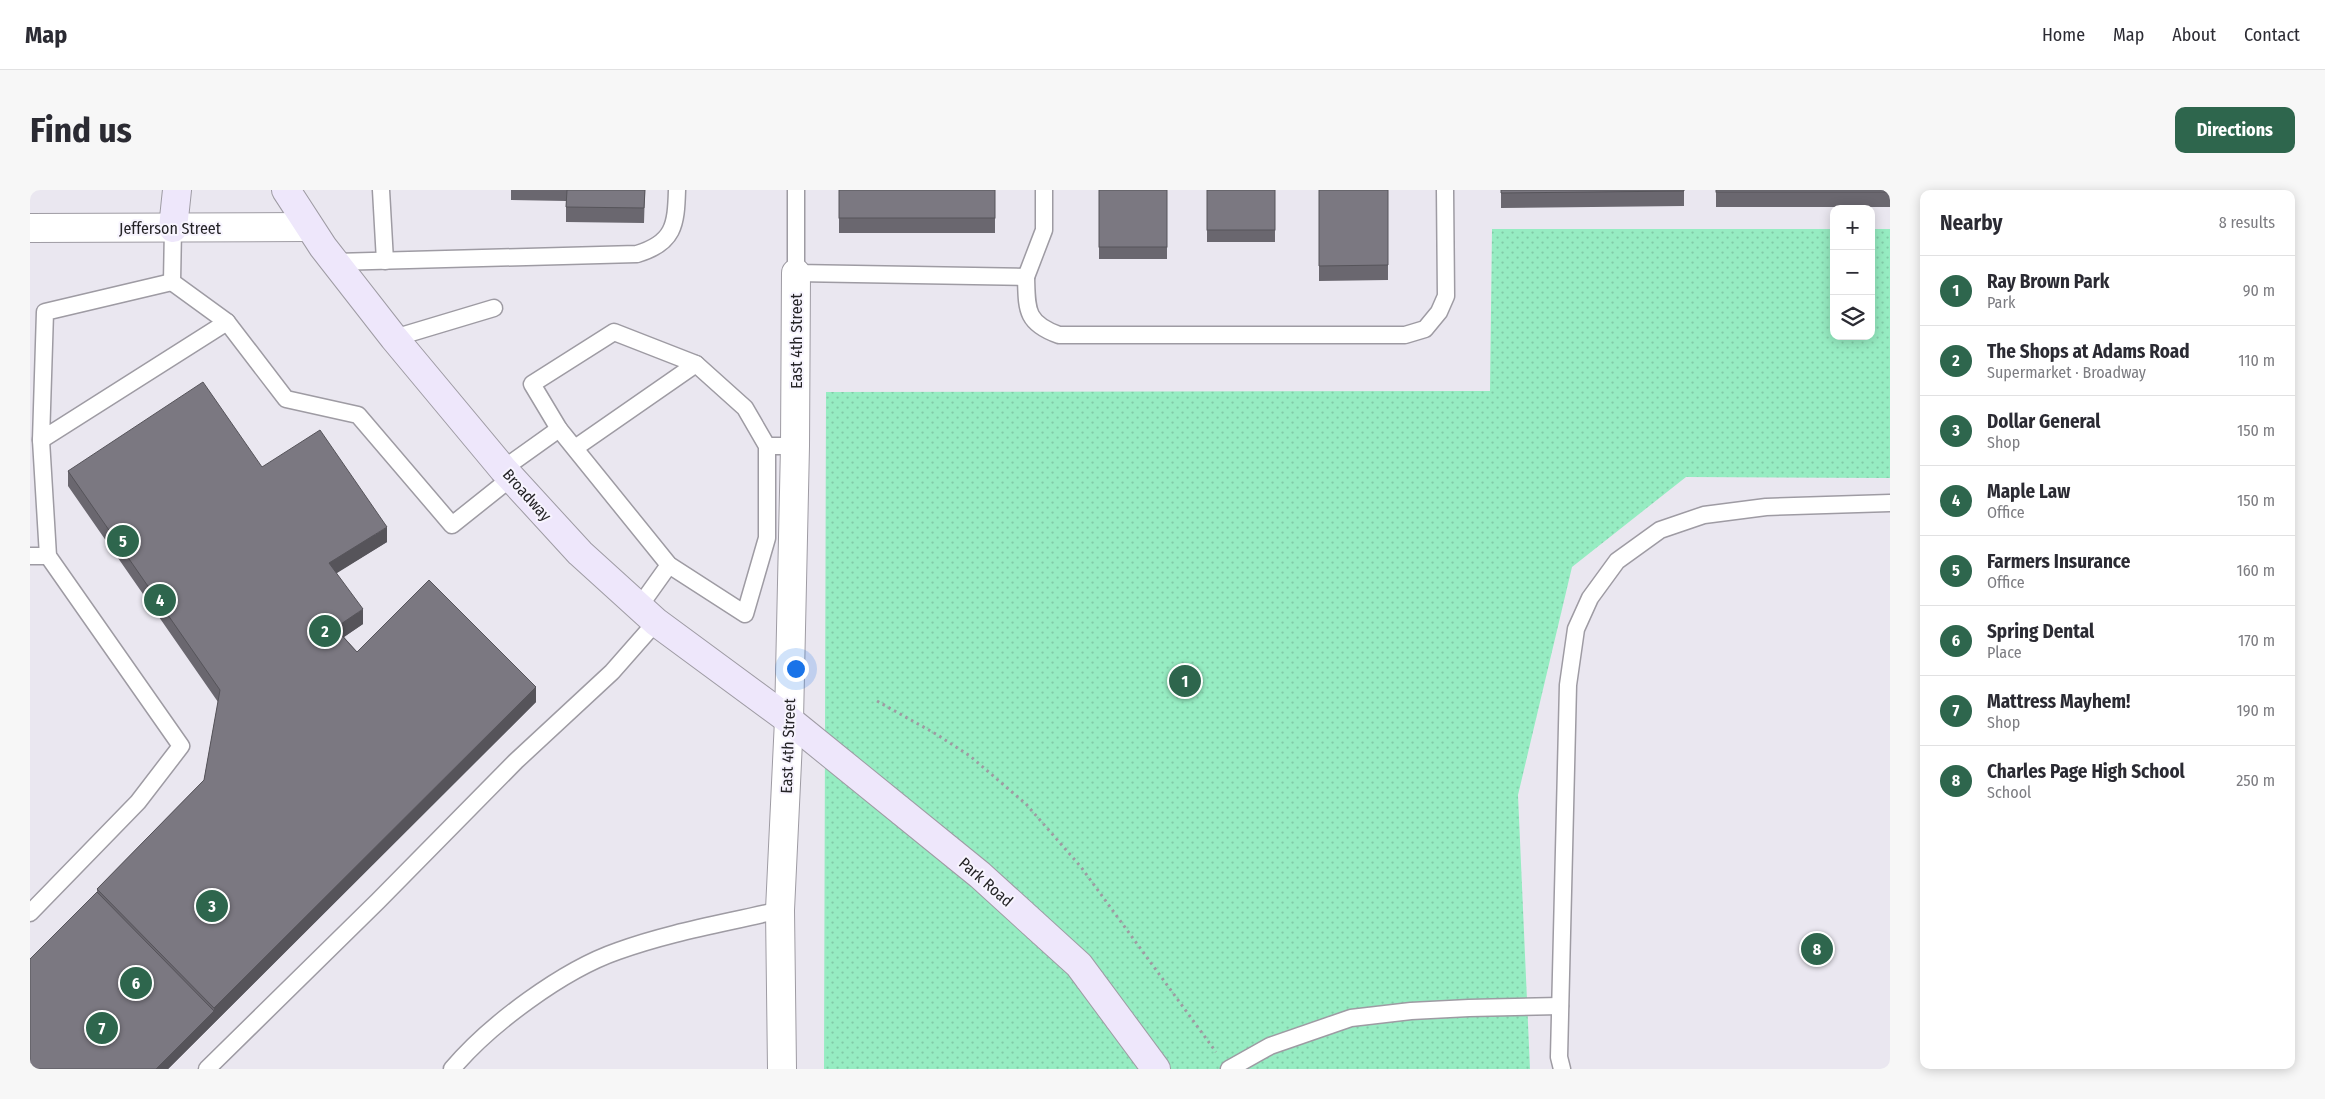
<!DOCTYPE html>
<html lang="en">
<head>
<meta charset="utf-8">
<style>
	:root { --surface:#fff; --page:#f7f7f7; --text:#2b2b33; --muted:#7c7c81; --line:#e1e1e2; --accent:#2e664d }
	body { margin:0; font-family:"Fira Sans Condensed",sans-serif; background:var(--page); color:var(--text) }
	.controls { position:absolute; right:15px; top:15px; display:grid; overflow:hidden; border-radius:10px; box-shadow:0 2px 12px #0003 }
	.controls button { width:45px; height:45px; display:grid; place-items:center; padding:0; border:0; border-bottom:1px solid var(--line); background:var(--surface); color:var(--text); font:25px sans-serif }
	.you { position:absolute; left:765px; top:478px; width:18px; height:18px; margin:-12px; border:4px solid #fff; border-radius:50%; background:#1a73e8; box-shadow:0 0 0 8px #1a73e833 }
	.badge { display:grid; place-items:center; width:32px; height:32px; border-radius:50%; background:var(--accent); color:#fff; font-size:16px; font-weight:700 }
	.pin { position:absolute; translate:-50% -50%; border:2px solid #fff; box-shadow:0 1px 5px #0006 }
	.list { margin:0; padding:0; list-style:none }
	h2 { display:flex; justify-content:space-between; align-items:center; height:65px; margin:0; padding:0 20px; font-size:21px }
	h2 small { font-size:16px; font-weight:400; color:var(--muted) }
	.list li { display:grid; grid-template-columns:32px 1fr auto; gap:15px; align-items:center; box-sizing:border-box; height:70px; padding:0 20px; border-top:1px solid var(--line) }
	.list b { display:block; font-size:19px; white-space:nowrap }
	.list p { margin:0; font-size:16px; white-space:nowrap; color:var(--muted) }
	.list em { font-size:16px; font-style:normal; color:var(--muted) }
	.icon { flex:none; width:28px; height:28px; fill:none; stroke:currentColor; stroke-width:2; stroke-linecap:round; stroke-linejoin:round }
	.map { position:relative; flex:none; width:1860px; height:879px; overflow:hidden; border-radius:10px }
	header { display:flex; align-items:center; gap:30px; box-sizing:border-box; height:70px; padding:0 25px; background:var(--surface); border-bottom:1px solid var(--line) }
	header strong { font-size:24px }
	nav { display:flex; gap:28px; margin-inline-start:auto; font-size:18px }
	.intro { display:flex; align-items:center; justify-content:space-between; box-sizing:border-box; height:120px; padding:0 30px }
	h1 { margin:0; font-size:35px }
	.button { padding:12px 22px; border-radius:10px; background:var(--accent); color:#fff; font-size:18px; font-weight:700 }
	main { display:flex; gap:30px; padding:0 30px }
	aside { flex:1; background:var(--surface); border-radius:10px; box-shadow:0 2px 12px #0003 }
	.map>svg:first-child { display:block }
	.park { fill:url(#park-dots) }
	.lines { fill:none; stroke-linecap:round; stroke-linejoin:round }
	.lane-casing { stroke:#9e9ba3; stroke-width:19 }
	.street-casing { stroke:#9e9ba3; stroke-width:30 }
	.secondary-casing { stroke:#9e9ba3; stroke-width:30 }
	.path { stroke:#9e9ba2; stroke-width:3; stroke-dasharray:2.5 4; stroke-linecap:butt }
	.lane { stroke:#fff; stroke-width:16 }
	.street { stroke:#fff; stroke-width:28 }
	.secondary { stroke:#eee7fb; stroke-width:28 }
	.wall { fill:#6a676f }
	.shaded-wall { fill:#56545a }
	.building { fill:#7b7881; stroke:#56545a }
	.labels { text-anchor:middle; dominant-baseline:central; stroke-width:4; stroke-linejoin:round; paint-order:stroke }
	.street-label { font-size:16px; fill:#242326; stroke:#f7f4fe }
</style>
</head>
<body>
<header>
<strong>Map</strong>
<nav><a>Home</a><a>Map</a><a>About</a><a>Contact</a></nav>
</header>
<div class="intro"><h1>Find us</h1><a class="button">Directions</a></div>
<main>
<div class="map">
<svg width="1860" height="879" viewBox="0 0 1860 879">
	<defs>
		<pattern id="park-dots" width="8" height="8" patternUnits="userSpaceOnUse" patternTransform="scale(1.25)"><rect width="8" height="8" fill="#96ecc2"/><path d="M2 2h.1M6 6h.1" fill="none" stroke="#81caa7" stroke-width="1.8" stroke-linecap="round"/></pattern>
	</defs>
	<rect width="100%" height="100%" fill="#eae7f0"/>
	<polygon class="park" points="1462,39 1804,39 1804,146 1841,146 1841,39 1860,39 1860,288 1656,287 1542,377 1488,605 1500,879 794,879 796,202 1460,201"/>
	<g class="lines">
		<g class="lane-casing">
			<g id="lane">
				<polyline points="351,0 355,71"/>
				<polyline points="766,0 766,83 996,87 1014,40 1014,0"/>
				<polyline points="143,38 142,92 197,132 256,209 328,225 422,335 481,288"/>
				<path d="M 305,72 L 607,64 C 644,53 646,35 647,0"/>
				<path d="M 996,87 C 997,119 995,133 1029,145 L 1375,145 L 1395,139 L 1409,122 L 1416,106 L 1415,0"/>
				<polyline points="142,92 15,122 11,250 197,132"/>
				<polyline points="364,148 464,118"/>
				<polyline points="737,256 737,348 715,424 639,375 529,239 502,194 584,142 666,174 715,218 737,256 765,256"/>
				<polyline points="545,258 666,174"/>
				<polyline points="473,279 529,239"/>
				<polyline points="0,366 18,366"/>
				<polyline points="609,417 639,375"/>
				<polyline points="0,723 108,612 151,556 18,366 11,250"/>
				<polyline points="177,879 348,711 486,571 582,482 626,432"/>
				<path d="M 422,879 C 460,834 533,780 588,761 C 640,742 696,733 750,720"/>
				<polyline points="1199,879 1240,856 1321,828 1381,821 1439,818 1530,816"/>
				<polyline points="1532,879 1529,867 1538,495 1546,439 1560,408 1587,371 1630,340 1674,325 1736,317 1860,313"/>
			</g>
		</g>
		<g class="street-casing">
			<g id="street">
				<polyline points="0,38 279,37"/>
				<polyline points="752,879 750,720 759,530 765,256 766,83"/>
			</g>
		</g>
		<g class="secondary-casing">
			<g id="secondary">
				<polyline points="256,0 293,57 364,148 473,279 550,363 626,432 759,530 950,685 1049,775 1126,879"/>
				<polyline points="143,38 147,0"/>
			</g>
		</g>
		<polyline class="path" points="847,511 906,544 940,566 996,614 1051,677 1186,862"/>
		<use href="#lane" class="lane"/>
		<use href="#street" class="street"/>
		<use href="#secondary" class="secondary"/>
	</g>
	<g class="wall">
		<polygon points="481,0 615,0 614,33 536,32 536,11 481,10"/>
		<rect x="809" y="0" width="156" height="43"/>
		<rect x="1069" y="0" width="68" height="69"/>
		<rect x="1177" y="0" width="68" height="52"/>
		<polygon points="1289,0 1358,0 1358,90 1289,91"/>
		<polygon points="1471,0 1654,0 1654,16 1471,18"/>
		<rect x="1686" y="0" width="174" height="17"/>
		<polygon points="232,277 357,352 306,383 333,434 314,447 327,462 506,512 138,879 67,702 67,699 174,590 188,512 38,296 38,281"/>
	</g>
	<g class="shaded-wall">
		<polygon points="357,337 357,352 299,388 299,373"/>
		<polygon points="333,419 333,434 305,453 305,438"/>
		<polygon points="506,497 506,512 138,879 126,879 184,821 184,818"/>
	</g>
	<g class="building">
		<polygon points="537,0 615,0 614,18 536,17"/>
		<rect x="809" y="0" width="156" height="28"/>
		<rect x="1069" y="0" width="68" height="57"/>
		<rect x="1177" y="0" width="68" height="40"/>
		<polygon points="1289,0 1358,0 1358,75 1289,76"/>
		<polygon points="1471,0 1654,0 1654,1 1471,3"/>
		<rect x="1686" y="0" width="174" height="2"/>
		<polygon points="173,192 232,277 290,240 357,337 299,373 333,419 305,438 327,462 399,390 506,497 184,818 67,699 174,590 190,500 38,281"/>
		<polygon points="67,702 184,821 126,879 0,879 0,769"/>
	</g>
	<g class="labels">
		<g class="street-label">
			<text x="140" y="38">Jefferson Street</text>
			<text transform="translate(766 151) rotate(-90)">East 4th Street</text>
			<text transform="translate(497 305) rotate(48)">Broadway</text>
			<text transform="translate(758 556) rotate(-88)">East 4th Street</text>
			<text transform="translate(956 692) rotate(41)">Park Road</text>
		</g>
	</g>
</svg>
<div class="controls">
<button>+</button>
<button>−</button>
<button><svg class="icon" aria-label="layers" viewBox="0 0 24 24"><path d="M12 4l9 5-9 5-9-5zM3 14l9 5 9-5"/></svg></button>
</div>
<div class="you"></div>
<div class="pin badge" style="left:1155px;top:491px">1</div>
<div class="pin badge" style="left:295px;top:441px">2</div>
<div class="pin badge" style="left:182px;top:716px">3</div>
<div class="pin badge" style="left:130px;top:410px">4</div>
<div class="pin badge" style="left:93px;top:351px">5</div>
<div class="pin badge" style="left:106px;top:793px">6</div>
<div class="pin badge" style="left:72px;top:838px">7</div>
<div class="pin badge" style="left:1787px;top:759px">8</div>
</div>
<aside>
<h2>Nearby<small>8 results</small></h2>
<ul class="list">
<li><span class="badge">1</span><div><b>Ray Brown Park</b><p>Park</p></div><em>90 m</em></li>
<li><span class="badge">2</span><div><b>The Shops at Adams Road</b><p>Supermarket · Broadway</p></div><em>110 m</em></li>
<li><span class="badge">3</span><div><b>Dollar General</b><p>Shop</p></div><em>150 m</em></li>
<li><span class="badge">4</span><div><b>Maple Law</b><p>Office</p></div><em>150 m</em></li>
<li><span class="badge">5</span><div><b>Farmers Insurance</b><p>Office</p></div><em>160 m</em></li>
<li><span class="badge">6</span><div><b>Spring Dental</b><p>Place</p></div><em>170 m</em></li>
<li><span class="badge">7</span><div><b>Mattress Mayhem!</b><p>Shop</p></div><em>190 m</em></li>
<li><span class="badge">8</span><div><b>Charles Page High School</b><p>School</p></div><em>250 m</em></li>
</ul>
</aside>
</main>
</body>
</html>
